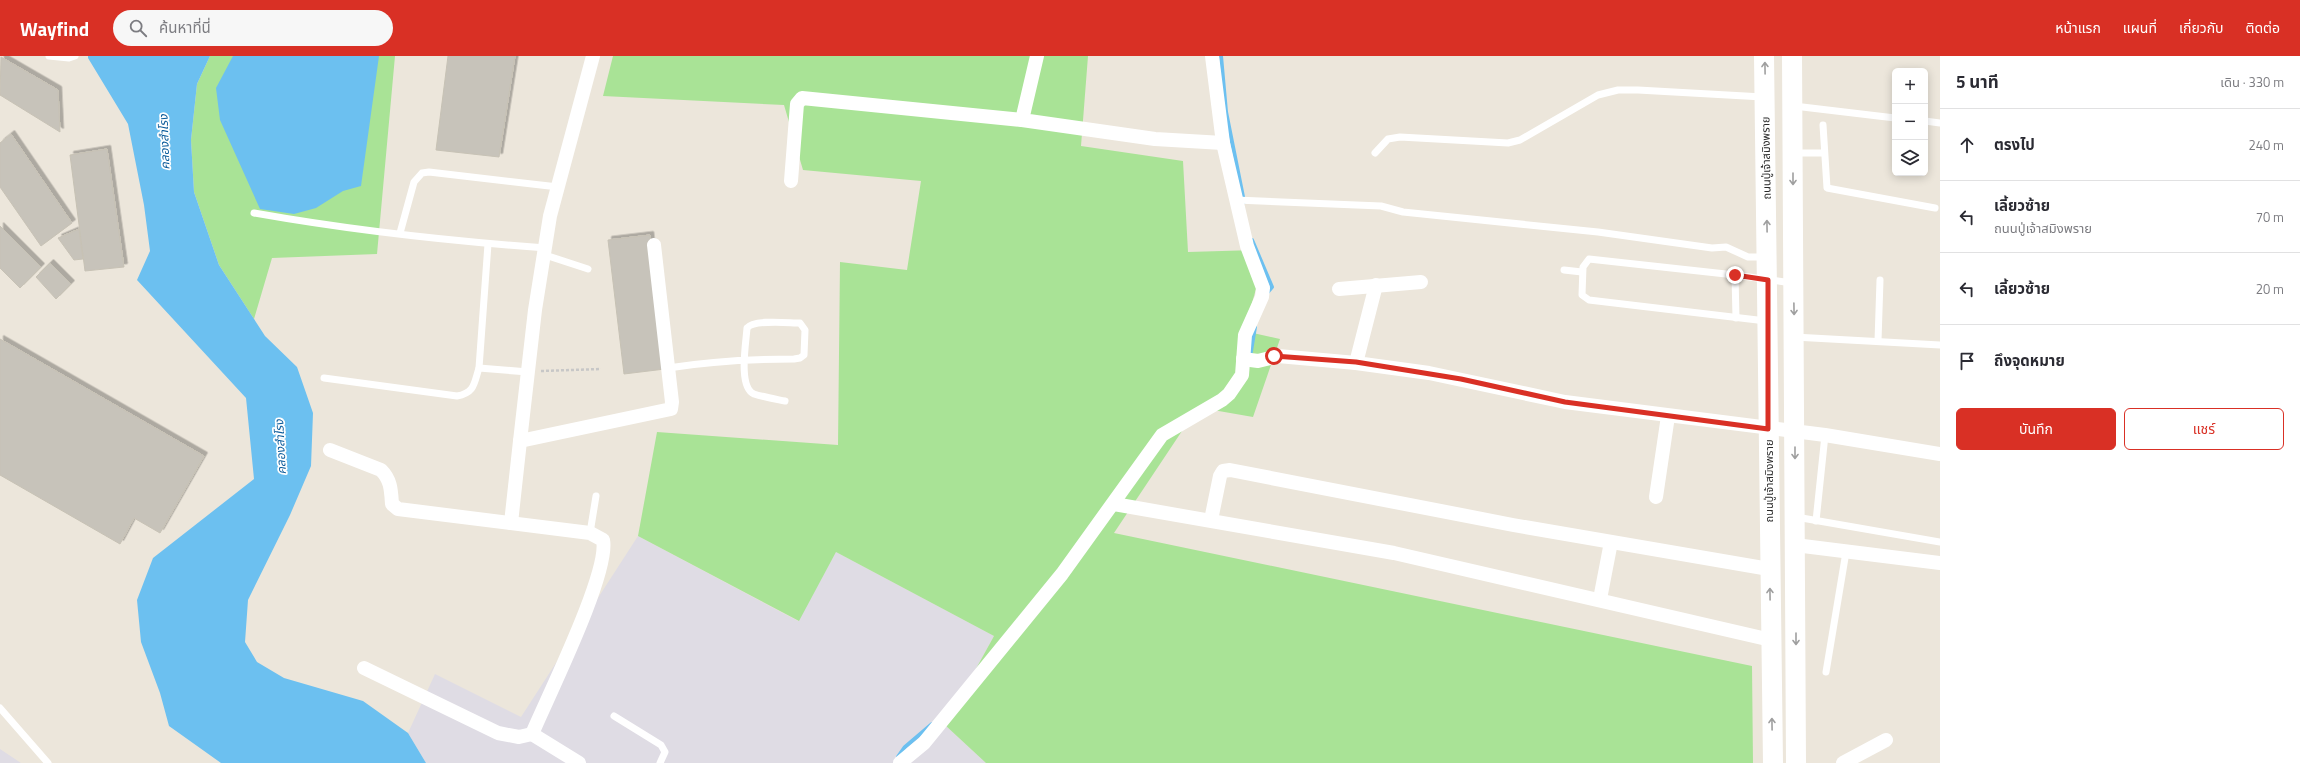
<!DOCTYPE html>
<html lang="th">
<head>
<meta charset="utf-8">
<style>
	:root { --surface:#fff; --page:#f7f7f7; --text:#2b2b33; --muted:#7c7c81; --line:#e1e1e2; --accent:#d93025 }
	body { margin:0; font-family:"Titillium Web","Noto Sans Thai",sans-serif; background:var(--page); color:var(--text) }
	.controls { position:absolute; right:12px; top:12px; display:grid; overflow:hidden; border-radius:6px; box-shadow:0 2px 10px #0003 }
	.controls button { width:36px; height:36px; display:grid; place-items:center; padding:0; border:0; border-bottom:1px solid var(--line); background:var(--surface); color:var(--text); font:20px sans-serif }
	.stop { position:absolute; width:12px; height:12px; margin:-9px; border:3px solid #d93025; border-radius:50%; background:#fff }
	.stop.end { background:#d93025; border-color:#fff; box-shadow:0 1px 4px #0008 }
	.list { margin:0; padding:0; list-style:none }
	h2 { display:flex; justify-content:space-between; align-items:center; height:52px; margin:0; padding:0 16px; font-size:17px }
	h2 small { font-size:13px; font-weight:400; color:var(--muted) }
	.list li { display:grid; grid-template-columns:26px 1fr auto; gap:12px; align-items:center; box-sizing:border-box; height:72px; padding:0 16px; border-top:1px solid var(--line) }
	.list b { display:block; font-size:15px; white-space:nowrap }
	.list p { margin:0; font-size:13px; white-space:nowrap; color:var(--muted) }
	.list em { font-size:13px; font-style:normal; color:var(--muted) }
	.actions { display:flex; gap:8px; padding:12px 16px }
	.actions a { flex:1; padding:9px 0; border:1px solid var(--accent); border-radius:6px; text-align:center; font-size:14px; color:var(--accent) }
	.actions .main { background:var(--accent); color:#fff }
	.icon { flex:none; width:22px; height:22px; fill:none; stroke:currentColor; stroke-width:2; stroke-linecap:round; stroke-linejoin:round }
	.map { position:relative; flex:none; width:1940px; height:707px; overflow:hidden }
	header { display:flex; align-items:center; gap:24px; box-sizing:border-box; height:56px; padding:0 20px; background:var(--accent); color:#fff }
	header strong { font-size:19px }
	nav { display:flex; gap:22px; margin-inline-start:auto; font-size:14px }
	.search { width:280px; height:36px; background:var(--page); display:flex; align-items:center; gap:10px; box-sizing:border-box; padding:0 14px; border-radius:22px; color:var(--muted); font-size:15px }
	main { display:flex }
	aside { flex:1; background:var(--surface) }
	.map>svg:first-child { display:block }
	.industrial { fill:#dfdce4 }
	.green { fill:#a9e396 }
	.water { fill:#6cc0f0 }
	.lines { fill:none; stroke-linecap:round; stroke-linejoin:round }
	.stream { stroke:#6cc0f0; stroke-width:4 }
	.building { fill:#c7c3ba; stroke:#c7c2b5; filter:url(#shadow) }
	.path { stroke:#c7c7c7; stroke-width:2.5; stroke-dasharray:3 2; stroke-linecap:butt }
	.lane { stroke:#fff; stroke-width:7 }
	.street { stroke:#fff; stroke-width:14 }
	.secondary { stroke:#fff; stroke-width:20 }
	.oneway { stroke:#9f9f9f }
	.route { stroke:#d93025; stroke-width:5 }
	.labels { text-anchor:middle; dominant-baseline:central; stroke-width:3.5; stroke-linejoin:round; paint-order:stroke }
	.street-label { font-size:11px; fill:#292929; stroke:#fff }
	.water-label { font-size:12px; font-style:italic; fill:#0c5c9b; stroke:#fff }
</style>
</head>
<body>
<header>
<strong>Wayfind</strong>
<div class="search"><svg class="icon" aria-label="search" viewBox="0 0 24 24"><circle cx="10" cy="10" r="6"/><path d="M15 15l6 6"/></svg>ค้นหาที่นี่</div>
<nav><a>หน้าแรก</a><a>แผนที่</a><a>เกี่ยวกับ</a><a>ติดต่อ</a></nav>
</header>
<main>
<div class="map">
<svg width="1940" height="707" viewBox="0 0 1940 707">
	<defs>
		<filter id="shadow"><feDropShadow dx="3.5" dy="-3.5" stdDeviation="0" flood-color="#0004"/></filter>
	</defs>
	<rect width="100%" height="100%" fill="#ece6db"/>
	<g class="industrial">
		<polygon points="638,480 798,565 836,496 994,580 945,669 986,707 426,707 408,677 435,618 521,661"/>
		<polygon points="0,693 21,707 0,707"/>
	</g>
	<g class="green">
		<polygon points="210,0 395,0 377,198 272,202 254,263 219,209 194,136 191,84 197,28"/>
		<polygon points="613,0 1088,0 1081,90 1183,105 1188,196 1256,194 1256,233 1244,275 1280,283 1253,361 1213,354 1184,372 1114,477 1752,610 1753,707 986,707 945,669 994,580 836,496 799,565 638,480 657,376 838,389 840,206 907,214 921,125 803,114 784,49 603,40"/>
	</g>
	<g class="water">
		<polygon points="88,0 210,0 197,28 191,84 194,136 219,209 265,280 297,311 313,357 311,410 290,459 248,544 245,586 257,606 284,622 363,645 408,677 426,707 221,707 169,670 160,637 141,586 137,544 153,502 254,423 246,342 137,224 150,195 144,149 128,68 88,2"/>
		<polygon points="233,0 379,0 361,130 343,135 316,152 294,158 260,153 220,64 216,32"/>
	</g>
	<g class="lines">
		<g class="stream">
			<polyline points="1221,0 1226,56 1244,146"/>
			<polyline points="1252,184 1272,231 1267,237"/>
			<polyline points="1250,301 1255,271"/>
			<polyline points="898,701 905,691 932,668"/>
		</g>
	</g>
	<g class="building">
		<polygon points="448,0 515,0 499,101 436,94"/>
		<polygon points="1,1 58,34 60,76 0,39"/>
		<polygon points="11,78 72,167 41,190 0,131 0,87"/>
		<polygon points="107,93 124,211 85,215 70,99"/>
		<polygon points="0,170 41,211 20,232 0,212"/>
		<polygon points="79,173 83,203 74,204 58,182"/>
		<polygon points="650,179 665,313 624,318 608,184"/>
		<polygon points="50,207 71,228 56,243 36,221"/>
		<polygon points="0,283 204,400 160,477 134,462 120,488 0,419"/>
	</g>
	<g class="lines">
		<polyline class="path" points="541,315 601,313"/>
		<g class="lane">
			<polyline points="49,0 69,2 75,0"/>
			<polyline points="1794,50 1895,62"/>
			<polyline points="1925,65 1940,67"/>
			<polyline points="1823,69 1827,132 1935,152"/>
			<polyline points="1375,97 1388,83 1400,81 1508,87 1520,84 1598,39 1618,34 1638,34 1763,41"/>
			<polyline points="1794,97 1824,97"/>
			<polyline points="1236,144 1381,150 1403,156 1598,176 1712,192 1726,191 1748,201 1766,201"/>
			<path d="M 254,157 C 350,174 448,185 546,192"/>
			<polyline points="400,177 414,126 422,117 429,116 558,131"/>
			<polyline points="545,199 588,213"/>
			<polyline points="1564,214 1582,216"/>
			<polyline points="1735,219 1736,262"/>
			<polyline points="1766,265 1589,244 1582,239 1583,211 1589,203 1735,219 1792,227"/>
			<polyline points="1794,281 1940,289"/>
			<polyline points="1878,285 1880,224"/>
			<polyline points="479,312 488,188"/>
			<path d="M 668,312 C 711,305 751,303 794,303 L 800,302 L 804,299 L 805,274 L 800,267 C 788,267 754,263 747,272 C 746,287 738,331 754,338 C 763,341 775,343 785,345"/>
			<path d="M 324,322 L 457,340 C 475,337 474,327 479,312 L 528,316"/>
			<polyline points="1796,461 1940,486"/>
			<polyline points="1816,465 1825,379"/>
			<polyline points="590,477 596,440"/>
			<polyline points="1826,616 1846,496"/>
			<polyline points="0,652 48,707"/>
			<polyline points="614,660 661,689 665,696 660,707"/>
		</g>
		<g class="street">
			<polyline points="1037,0 1022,64 1155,83 1223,87"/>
			<polyline points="791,125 797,48 802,42 1022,64"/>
			<polyline points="1376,229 1356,307 1429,317 1565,346 1825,379 1940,398"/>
			<polyline points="1339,233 1421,226"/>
			<polyline points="1243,303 1258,305 1278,300 1356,307"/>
			<polyline points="520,385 535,254 550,160 593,0"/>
			<path d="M 330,394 L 381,414 C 391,424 391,434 392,448 L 398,453 L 590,477 L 603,484 C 610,516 547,642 532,678 L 579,707"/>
			<polyline points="1656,441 1668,360"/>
			<polyline points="1114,448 1394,497 1771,584"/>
			<polyline points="1211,464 1220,420 1223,415 1230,414 1513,469 1769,513"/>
			<polyline points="511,467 520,385 671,353 672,346 654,189"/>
			<polyline points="1795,489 1940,507"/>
			<polyline points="1600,543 1611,486"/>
			<polyline points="364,612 498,677 519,681 532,678"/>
			<polyline points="900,707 924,687 1062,518 1162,379 1222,344 1229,338 1242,319 1245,279 1262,241 1263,232 1247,190 1223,87 1212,0"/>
			<polyline points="1843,707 1886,684"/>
		</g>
		<g class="secondary">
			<polyline points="1764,0 1773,707"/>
			<polyline points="1792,0 1796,707"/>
		</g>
	</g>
	<defs><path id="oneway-shaft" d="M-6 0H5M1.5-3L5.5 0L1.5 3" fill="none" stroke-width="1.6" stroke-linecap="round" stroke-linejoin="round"/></defs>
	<g class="oneway">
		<use href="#oneway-shaft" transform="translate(1765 12) rotate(-91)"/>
		<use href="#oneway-shaft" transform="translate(1793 123) rotate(90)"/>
		<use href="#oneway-shaft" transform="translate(1767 170) rotate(-91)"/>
		<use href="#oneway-shaft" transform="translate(1794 253) rotate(89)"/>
		<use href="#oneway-shaft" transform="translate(1795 397) rotate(90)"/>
		<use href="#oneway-shaft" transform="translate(1770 538) rotate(-91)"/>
		<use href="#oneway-shaft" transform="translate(1796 583) rotate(90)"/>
		<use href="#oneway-shaft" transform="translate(1772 668) rotate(-91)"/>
	</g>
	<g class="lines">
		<polyline class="route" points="1274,300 1356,306 1461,323 1565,346 1768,373 1768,224 1735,219"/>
	</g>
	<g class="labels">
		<g class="street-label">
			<text transform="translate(1766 102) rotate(-91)">ถนนปู่เจ้าสมิงพราย</text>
			<text transform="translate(1769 425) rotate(-90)">ถนนปู่เจ้าสมิงพราย</text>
		</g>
		<g class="water-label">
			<text transform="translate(164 86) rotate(-92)">คลองสำโรง</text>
			<text transform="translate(280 391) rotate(-93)">คลองสำโรง</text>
		</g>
	</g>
</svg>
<div class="controls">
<button>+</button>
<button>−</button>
<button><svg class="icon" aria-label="layers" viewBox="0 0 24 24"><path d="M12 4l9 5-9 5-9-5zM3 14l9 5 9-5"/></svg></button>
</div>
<div class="stop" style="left:1274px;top:300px"></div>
<div class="stop end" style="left:1735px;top:219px"></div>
</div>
<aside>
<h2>5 นาที<small>เดิน · 330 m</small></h2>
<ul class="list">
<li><svg class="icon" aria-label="ahead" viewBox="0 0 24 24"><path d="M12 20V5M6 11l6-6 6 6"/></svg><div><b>ตรงไป</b></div><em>240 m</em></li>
<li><svg class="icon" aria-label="left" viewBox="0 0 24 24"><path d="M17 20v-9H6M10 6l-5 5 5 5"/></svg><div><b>เลี้ยวซ้าย</b><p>ถนนปู่เจ้าสมิงพราย</p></div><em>70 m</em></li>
<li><svg class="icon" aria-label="left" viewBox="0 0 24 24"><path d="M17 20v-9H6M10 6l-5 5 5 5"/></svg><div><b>เลี้ยวซ้าย</b></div><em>20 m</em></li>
<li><svg class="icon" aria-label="arrive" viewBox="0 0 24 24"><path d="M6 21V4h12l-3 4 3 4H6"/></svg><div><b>ถึงจุดหมาย</b></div></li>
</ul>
<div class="actions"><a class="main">บันทึก</a><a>แชร์</a></div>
</aside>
</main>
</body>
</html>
